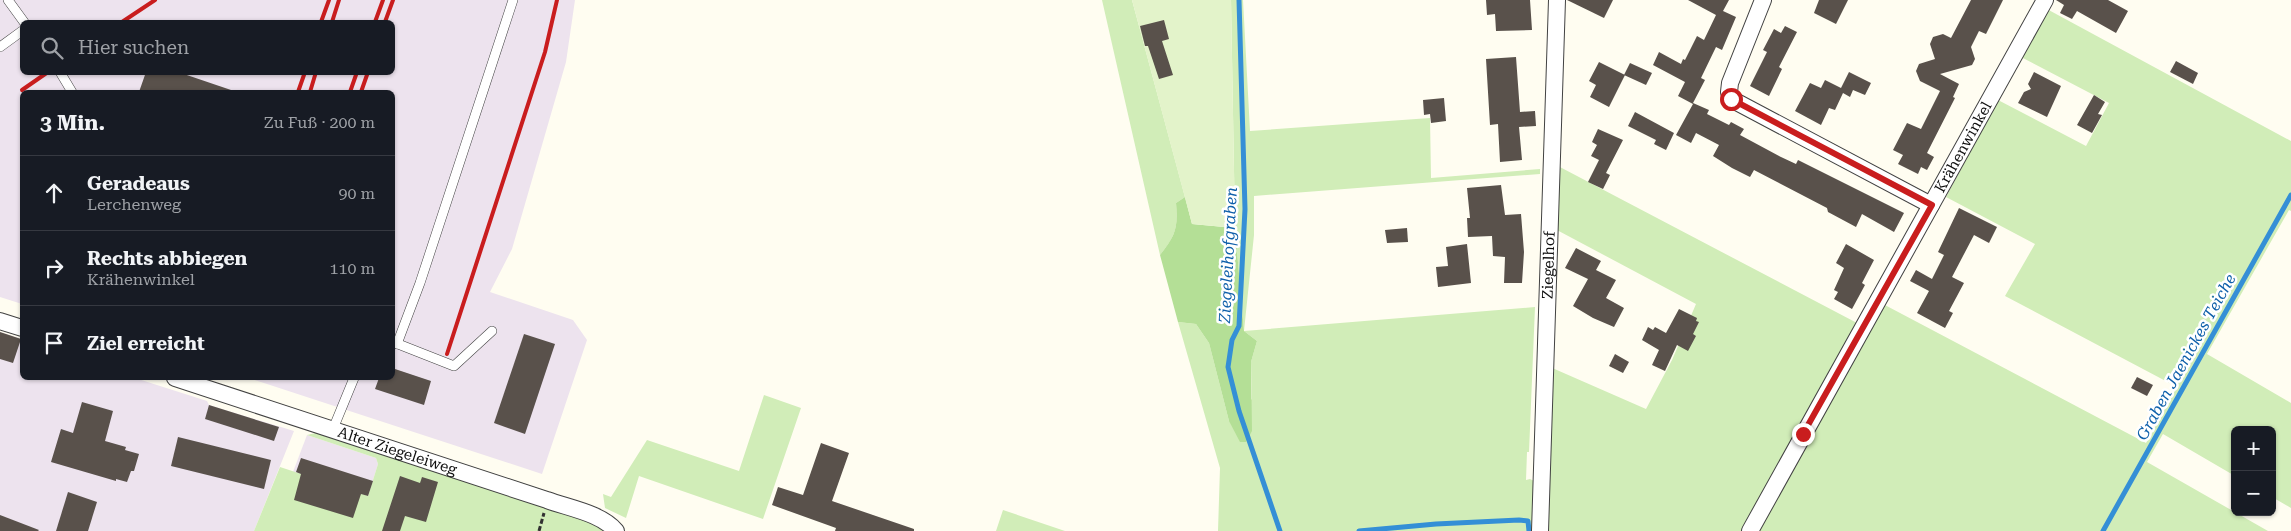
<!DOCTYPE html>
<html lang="de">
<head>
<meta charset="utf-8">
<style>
	:root { --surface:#171b24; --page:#20242c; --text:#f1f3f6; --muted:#9ea1a6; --line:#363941 }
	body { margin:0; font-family:"Roboto Serif",serif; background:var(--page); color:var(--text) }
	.controls { position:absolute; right:15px; bottom:15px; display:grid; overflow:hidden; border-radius:8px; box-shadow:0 1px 4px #0004 }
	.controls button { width:45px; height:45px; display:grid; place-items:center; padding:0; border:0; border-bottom:1px solid var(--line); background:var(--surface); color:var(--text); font:25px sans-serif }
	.stop { position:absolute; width:15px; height:15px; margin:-11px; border:4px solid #c91d1e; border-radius:50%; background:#fff }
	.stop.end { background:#c91d1e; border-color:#fff; box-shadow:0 1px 5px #0008 }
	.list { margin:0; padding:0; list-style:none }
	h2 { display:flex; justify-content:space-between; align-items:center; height:65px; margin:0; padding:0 20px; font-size:21px }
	h2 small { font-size:16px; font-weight:400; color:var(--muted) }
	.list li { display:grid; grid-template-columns:32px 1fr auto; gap:15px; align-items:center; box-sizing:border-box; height:75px; padding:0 20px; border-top:1px solid var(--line) }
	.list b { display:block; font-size:19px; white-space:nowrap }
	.list p { margin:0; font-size:16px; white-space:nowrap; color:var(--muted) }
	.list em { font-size:16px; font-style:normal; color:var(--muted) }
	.icon { flex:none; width:28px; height:28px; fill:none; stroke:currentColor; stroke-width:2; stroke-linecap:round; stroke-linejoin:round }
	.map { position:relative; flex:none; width:2291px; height:531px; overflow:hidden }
	.search { position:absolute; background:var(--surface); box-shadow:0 1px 4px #0004; left:20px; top:20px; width:375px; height:55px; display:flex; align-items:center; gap:12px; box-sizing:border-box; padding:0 18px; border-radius:8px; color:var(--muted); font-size:19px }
	.panel { position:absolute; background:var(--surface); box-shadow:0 1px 4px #0004; left:20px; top:90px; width:375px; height:290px; border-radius:8px }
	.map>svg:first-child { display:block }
	.industrial { fill:#ede3ee; fill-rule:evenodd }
	.green { fill:#d1edb8 }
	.forest { fill:#b4df96 }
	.pitch { fill:#e3f3ca }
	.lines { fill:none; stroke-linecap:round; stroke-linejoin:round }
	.stream { stroke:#348fd6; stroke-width:5 }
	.building { fill:#59514b }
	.lane-casing { stroke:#424242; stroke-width:10 }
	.street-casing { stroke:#424242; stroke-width:18 }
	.path { stroke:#313131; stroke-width:3; stroke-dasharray:5 2.5; stroke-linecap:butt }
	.lane { stroke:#fff; stroke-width:9 }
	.street { stroke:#fff; stroke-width:16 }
	.rail { stroke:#c91d1e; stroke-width:4 }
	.route { stroke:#c91d1e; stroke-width:6 }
	.labels { text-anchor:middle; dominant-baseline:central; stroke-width:5; stroke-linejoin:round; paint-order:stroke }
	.street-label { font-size:15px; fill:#0f0f0f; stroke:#fff }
	.water-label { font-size:16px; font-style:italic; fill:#0f60aa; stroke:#fff }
</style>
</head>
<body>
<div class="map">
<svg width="2291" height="531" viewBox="0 0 2291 531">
	<rect width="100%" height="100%" fill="#fffdf1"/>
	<g class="industrial">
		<path d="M 0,0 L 575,0 L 566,62 L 512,249 L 490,292 L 573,320 L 587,340 L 542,474 L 249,378 L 392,378 L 392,92 L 22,92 L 22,304 L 0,297 ZM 22,22 L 392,22 L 392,72 L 22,72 Z"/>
		<polygon points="0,332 22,339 22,378 135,378 207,401 209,405 294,431 254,531 0,531"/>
		<polygon points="307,435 376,458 378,464 368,496 293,472"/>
	</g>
	<g class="green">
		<path d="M 1102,0 L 1132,0 L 1185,197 L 1176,203 C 1178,228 1176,235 1160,255 Z"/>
		<polygon points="1231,0 1243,0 1250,131 1430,118 1431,178 1540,169 1540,174 1254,196 1254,235 1244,331 1535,307 1529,452 1527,452 1526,480 1530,479 1536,482 1534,531 1218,531 1220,468 1178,322 1196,324 1209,343 1229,421 1252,399 1251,362 1257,341 1244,331 1235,228"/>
		<polygon points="2045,8 2291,141 2291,211 2289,210 2207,354 2291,403 2291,508 2272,497 2272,430 2235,430 2235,476 2163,434 2147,462 2268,531 1758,531 1883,304 2146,443 2177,387 2005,296 2035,244 1946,197 1998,100 2086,146 2109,103 2019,56"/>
		<polygon points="1558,166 1857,323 1743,531 1545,531 1550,367 1646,409 1672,360 1696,304 1555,229"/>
		<polygon points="764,395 801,408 763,519 639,476 626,518 605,508 603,494 611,497 647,440 739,471"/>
		<polygon points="320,432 608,528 610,531 254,531 280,467 368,496 378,464 376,458 307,435"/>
		<polygon points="1003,510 1065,531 996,531"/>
	</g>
	<path class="forest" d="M 1185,197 L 1192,224 L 1235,228 L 1244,331 L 1257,341 L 1251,362 L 1252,431 L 1246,442 L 1240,442 L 1229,421 L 1209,343 L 1196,324 L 1178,322 L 1160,255 C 1176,235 1178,228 1176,203 Z"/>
	<polygon class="pitch" points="1132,0 1231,0 1235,228 1192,224"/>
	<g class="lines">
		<g class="stream">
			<polyline points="1239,0 1245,209 1239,326 1232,340 1228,367 1239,411 1280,531"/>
			<polyline points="1359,531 1436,524 1519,520 1528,521 1529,531"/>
			<polyline points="2103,531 2291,195"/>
		</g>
	</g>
	<g class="building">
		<polygon points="1486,0 1530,0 1532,30 1496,31 1495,14 1487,15"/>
		<polygon points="1567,0 1613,0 1604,18"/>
		<polygon points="1688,0 1729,0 1723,11 1736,17 1722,50 1716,47 1701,78 1705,80 1693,103 1709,110 1707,114 1729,125 1731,122 1744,129 1740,135 1781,157 1796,164 1798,160 1904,213 1894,232 1862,214 1856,227 1828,212 1827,208 1754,170 1750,177 1732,168 1713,156 1719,145 1696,133 1691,143 1676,135 1693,104 1678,96 1685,82 1653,65 1659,52 1681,64 1683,59 1685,60 1697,36 1704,40 1716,15"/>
		<polygon points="1819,0 1848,0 1836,24 1814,13"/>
		<polygon points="1971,0 2003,0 1986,34 1979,31 1971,47 1975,59 1972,65 1940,74 1959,84 1953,97 1955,98 1927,153 1934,157 1927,170 1921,167 1918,174 1898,164 1903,155 1893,150 1907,123 1921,129 1940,91 1920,81 1916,71 1919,64 1935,59 1930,44 1933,37 1943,34 1951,38"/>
		<polygon points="2056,0 2108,0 2128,11 2116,33 2077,11 2072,19 2060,13 2064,5"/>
		<polygon points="1164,20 1169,39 1162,41 1173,75 1159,79 1148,46 1145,46 1140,26"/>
		<polygon points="1785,26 1797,32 1779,67 1782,69 1769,96 1750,86 1767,52 1763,50 1774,29 1781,33"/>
		<polygon points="1516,57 1520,112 1535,111 1536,126 1519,127 1522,160 1500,162 1498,124 1490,125 1486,59"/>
		<polygon points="2176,61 2198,73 2193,84 2170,72"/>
		<polygon points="1599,62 1625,75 1609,107 1590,97 1596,85 1589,81"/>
		<polygon points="1630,63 1652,73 1646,85 1624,75"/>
		<polygon points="146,72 178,72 231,90 231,92 139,92"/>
		<polygon points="1849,72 1871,83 1865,95 1853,90 1850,97 1843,93 1835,110 1829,108 1821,125 1795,111 1810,83 1821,88 1825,80 1841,88"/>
		<polygon points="2034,72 2061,86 2047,117 2018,103 2024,92 2031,89 2028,84"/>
		<polygon points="2094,95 2105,102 2098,114 2102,115 2092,133 2077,125"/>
		<polygon points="1444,98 1446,121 1431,123 1430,114 1424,115 1423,100"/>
		<polygon points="1635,112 1674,133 1666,150 1654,144 1656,140 1628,126"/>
		<polygon points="1598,129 1623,140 1606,173 1610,175 1603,189 1588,182 1599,160 1591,156 1597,145 1592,142"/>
		<polygon points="1501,185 1505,215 1521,214 1524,252 1522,283 1504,283 1505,257 1493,256 1492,236 1468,237 1467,218 1470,218 1467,188"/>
		<polygon points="1959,208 1997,227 1989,243 1974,235 1952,277 1964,283 1949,311 1953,313 1945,328 1917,313 1929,291 1910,281 1916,270 1932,279 1944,255 1938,252"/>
		<polygon points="1407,228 1408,242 1387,243 1385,230"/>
		<polygon points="1467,244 1471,283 1438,287 1436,267 1448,266 1446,247"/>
		<polygon points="1846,244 1874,260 1862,283 1865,285 1852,309 1834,299 1838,292 1834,290 1844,268 1836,263"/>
		<polygon points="1576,248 1601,261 1596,270 1616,280 1606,298 1624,308 1614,327 1593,318 1573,306 1588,279 1565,268"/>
		<polygon points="1679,309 1697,318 1696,321 1699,322 1693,334 1696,336 1688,351 1677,345 1665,371 1652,365 1659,350 1642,340 1648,327 1653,330 1655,327 1666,333"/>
		<polygon points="0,332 21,339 13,363 0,359"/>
		<polygon points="524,334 555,344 525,434 494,423"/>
		<polygon points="1615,354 1629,362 1623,373 1609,366"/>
		<polygon points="392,368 431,381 424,405 375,389 379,378 392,378"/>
		<polygon points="2137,377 2153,385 2147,396 2131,388"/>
		<polygon points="82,402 113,411 105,441 126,447 125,450 139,454 134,471 131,471 127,482 116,479 116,481 51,462 61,429 73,433"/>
		<polygon points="209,405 279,427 274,441 205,419"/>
		<polygon points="178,437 271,460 264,489 171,466"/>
		<polygon points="821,443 849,453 832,501 914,529 914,531 835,531 836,528 772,505 778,487 803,495"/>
		<polygon points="301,458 373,481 368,496 361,494 353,518 294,500 301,474 296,472"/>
		<polygon points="400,476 420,483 422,477 438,482 426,522 405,516 400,531 382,531"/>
		<polygon points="68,492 97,502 88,531 56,531"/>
		<polygon points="0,515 39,530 38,531 0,531"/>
	</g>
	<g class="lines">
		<g class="lane-casing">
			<g id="lane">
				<polyline points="8,0 24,22"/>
				<polyline points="0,47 22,31"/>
				<polyline points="60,72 72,92"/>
				<polyline points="393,342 454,366 492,331"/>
				<polyline points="397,344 420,283 513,0"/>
				<polyline points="333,429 354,378"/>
			</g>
		</g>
		<g class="street-casing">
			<g id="street">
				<polyline points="1763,0 1730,83 1729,92 1731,99 1931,205"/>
				<polyline points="0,321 22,328"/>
				<path id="s1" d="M 175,378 L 547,500 C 568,508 601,513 616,531"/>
				<path id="s2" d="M 1540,531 L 1557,0"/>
				<path id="s3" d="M 1750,531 L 2045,0"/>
			</g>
		</g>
		<polyline class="path" points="539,531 544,513"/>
		<use href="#lane" class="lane"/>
		<use href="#street" class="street"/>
		<g class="rail">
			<polyline points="122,22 155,0"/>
			<polyline points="321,22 329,0"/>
			<polyline points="332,22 339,0"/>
			<polyline points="375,22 383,0"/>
			<polyline points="385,22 393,0"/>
			<polyline points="22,90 48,72"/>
			<polyline points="298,92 305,72"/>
			<polyline points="310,92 316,72"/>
			<polyline points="350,92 357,72"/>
			<polyline points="361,92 368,72"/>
			<polyline points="447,354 545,52 557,0"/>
		</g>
	</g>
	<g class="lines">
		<polyline class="route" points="1731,99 1932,205 1803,434"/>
	</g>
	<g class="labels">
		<g class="street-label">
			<text stroke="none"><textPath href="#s3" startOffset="439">Krähenwinkel</textPath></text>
			<text stroke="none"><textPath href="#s2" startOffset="266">Ziegelhof</textPath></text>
			<text stroke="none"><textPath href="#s1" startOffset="234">Alter Ziegeleiweg</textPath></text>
		</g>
		<g class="water-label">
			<text transform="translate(1228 255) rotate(-87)">Ziegeleihofgraben</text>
			<text transform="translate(2186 357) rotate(-61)">Graben Jaenickes Teiche</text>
		</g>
	</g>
</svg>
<div class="controls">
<button>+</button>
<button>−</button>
</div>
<div class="stop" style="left:1731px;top:99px"></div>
<div class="stop end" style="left:1803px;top:434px"></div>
<div class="search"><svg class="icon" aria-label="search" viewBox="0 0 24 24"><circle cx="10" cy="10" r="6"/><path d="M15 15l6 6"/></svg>Hier suchen</div>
<section class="panel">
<h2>3 Min.<small>Zu Fuß · 200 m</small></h2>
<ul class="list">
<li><svg class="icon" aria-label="ahead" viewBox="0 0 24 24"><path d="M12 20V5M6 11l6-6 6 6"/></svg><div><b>Geradeaus</b><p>Lerchenweg</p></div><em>90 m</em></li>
<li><svg class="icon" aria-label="right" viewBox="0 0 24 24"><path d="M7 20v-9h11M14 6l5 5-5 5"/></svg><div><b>Rechts abbiegen</b><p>Krähenwinkel</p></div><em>110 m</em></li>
<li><svg class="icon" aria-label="arrive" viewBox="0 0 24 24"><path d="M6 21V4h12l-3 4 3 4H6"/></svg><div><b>Ziel erreicht</b></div></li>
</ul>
</section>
</div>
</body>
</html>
